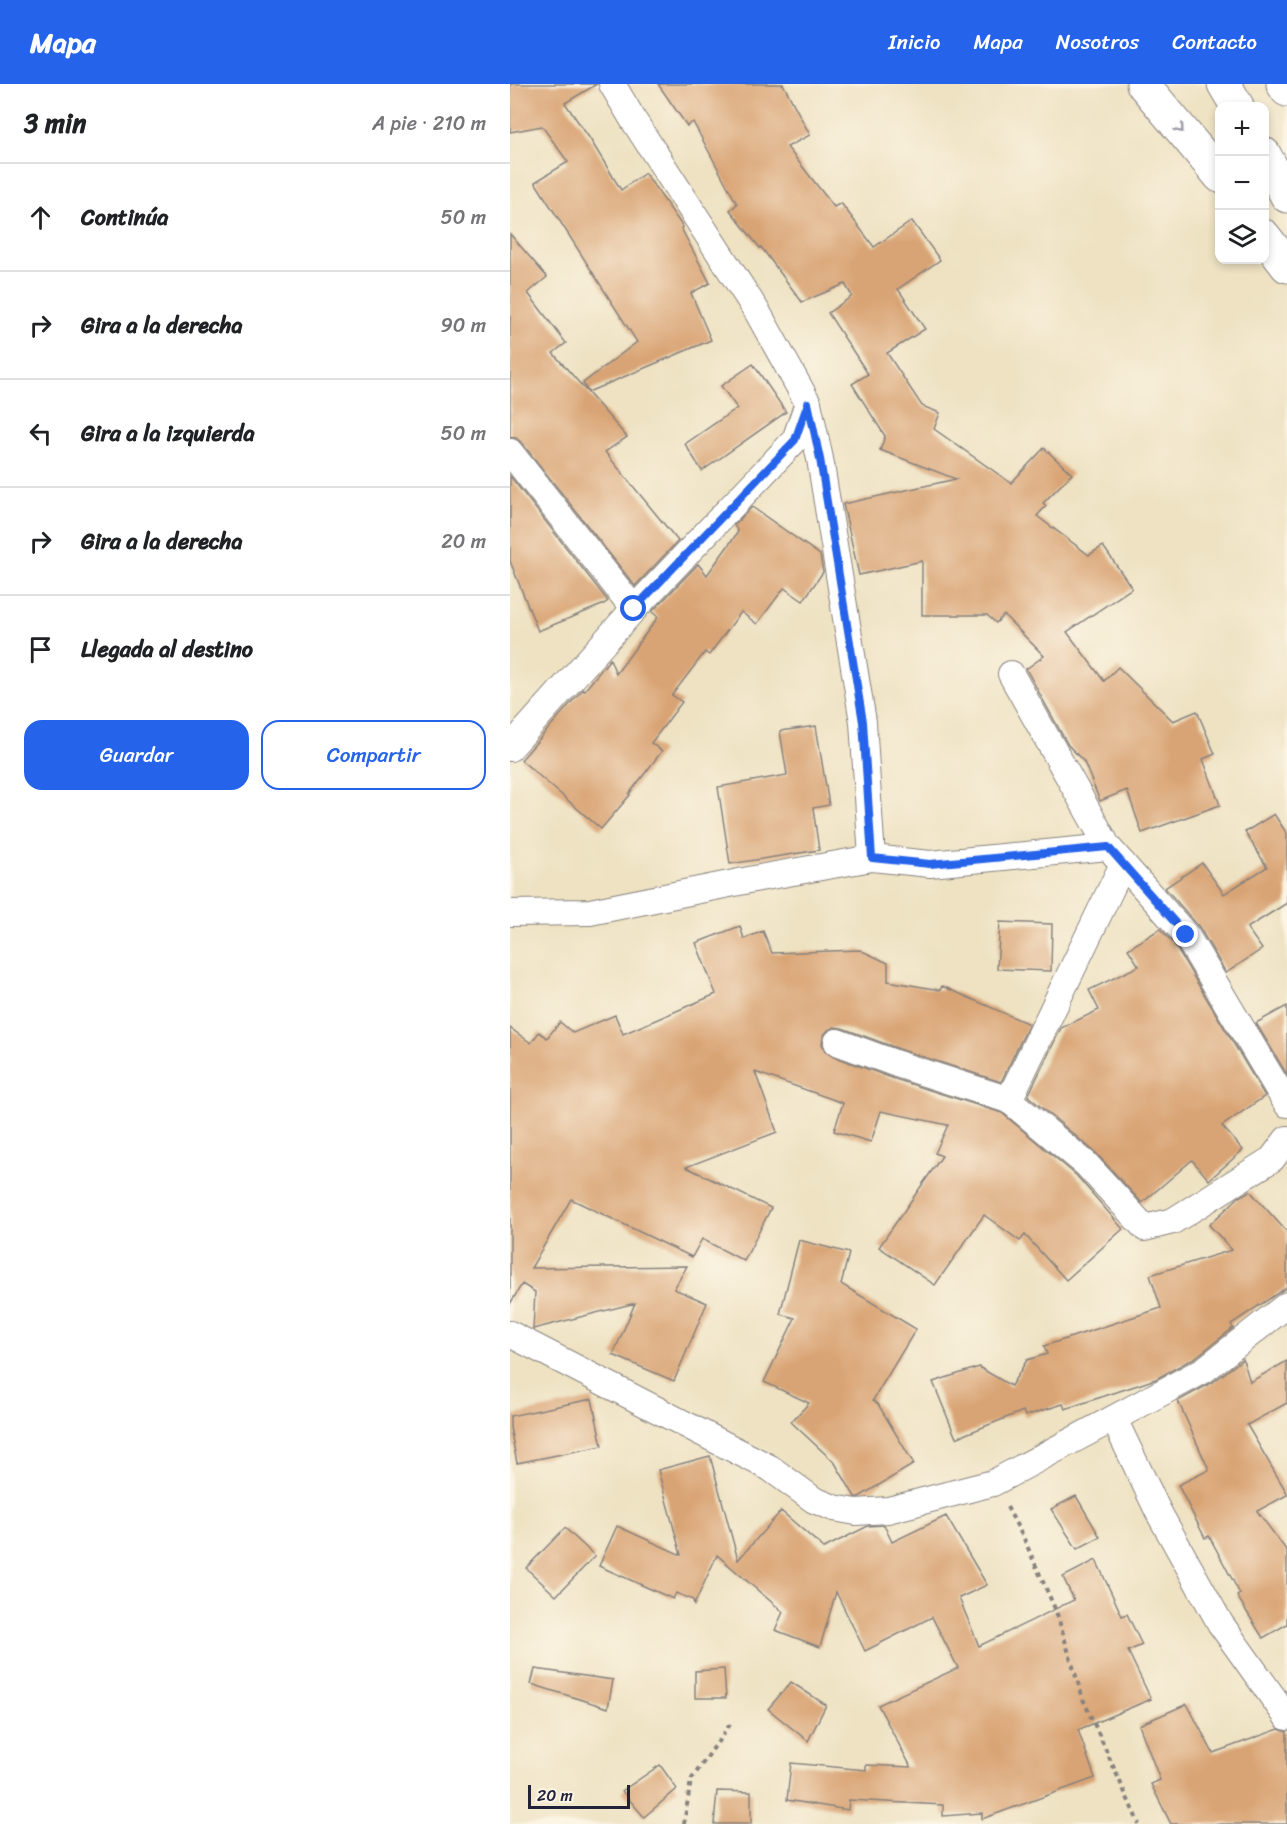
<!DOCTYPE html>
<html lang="es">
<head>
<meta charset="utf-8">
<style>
	:root { --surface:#fff; --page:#f2f2f2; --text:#202124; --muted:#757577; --line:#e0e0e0; --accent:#2563eb }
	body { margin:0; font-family:Sriracha,sans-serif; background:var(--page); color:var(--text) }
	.controls { position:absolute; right:18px; top:18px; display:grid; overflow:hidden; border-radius:12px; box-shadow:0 3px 9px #0003 }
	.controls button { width:54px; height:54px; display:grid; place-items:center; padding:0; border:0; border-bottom:2px solid var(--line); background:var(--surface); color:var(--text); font:30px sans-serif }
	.scale { position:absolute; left:18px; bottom:15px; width:102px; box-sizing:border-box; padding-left:6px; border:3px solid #22223b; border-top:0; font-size:16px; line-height:21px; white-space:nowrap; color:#22223b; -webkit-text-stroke:4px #fcf5e5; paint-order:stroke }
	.stop { position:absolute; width:18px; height:18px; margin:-14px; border:4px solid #2563eb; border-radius:50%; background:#fff }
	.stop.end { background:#2563eb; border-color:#fff; box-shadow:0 2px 6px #0008 }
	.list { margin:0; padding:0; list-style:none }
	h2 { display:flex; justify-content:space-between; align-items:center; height:78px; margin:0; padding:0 24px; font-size:26px }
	h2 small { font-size:20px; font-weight:400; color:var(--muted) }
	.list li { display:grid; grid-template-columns:39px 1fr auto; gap:18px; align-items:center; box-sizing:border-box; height:108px; padding:0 24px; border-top:2px solid var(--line) }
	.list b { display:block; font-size:22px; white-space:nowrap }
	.list em { font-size:20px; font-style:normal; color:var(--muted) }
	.actions { display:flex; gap:12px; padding:18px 24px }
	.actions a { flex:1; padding:14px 0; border:2px solid var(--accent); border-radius:18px; text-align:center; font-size:21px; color:var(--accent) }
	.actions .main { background:var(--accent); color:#fff }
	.icon { flex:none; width:33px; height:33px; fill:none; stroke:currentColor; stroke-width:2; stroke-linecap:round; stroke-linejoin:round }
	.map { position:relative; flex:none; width:777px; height:1740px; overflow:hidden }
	header { display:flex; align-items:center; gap:36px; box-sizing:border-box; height:84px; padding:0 30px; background:var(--accent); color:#fff }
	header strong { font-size:28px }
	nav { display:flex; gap:33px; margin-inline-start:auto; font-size:21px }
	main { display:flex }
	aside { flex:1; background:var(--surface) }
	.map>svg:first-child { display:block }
	.building { fill:#d9a475 }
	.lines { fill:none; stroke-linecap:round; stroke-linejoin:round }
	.street-casing { stroke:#88827e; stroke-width:28 }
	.secondary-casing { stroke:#88827e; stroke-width:35 }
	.highway-casing { stroke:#88827e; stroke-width:35 }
	.path { stroke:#88827e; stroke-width:4; stroke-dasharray:4.5 4.5; stroke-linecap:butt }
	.street { stroke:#fff; stroke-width:26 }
	.secondary { stroke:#fff; stroke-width:33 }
	.highway { stroke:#fff; stroke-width:33 }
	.oneway { stroke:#9c9ca7 }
	.route { stroke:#2563eb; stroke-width:8 }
</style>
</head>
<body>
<header>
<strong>Mapa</strong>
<nav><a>Inicio</a><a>Mapa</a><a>Nosotros</a><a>Contacto</a></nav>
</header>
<main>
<aside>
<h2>3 min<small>A pie · 210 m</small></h2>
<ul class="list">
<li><svg class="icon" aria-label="ahead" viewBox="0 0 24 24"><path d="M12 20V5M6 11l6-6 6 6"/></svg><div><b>Continúa</b></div><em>50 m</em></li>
<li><svg class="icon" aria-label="right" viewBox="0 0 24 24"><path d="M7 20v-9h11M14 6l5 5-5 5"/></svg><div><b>Gira a la derecha</b></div><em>90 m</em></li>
<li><svg class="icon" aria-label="left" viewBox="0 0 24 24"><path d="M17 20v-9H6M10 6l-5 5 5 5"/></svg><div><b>Gira a la izquierda</b></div><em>50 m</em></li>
<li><svg class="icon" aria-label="right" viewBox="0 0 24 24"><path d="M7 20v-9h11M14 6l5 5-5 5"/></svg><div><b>Gira a la derecha</b></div><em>20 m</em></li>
<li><svg class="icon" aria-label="arrive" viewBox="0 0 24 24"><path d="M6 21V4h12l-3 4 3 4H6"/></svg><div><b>Llegada al destino</b></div></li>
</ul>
<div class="actions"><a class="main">Guardar</a><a>Compartir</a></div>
</aside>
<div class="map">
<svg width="777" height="1740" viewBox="0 0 777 1740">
	<rect width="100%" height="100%" fill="#fcf5e5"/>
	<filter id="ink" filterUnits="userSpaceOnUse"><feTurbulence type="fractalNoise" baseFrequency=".0167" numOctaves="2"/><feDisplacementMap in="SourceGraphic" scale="12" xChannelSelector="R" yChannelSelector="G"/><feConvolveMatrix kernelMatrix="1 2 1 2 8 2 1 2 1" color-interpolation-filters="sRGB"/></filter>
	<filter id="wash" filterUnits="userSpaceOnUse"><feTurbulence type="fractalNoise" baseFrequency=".008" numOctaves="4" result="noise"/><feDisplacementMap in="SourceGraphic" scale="24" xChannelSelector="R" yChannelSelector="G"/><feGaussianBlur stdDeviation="1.35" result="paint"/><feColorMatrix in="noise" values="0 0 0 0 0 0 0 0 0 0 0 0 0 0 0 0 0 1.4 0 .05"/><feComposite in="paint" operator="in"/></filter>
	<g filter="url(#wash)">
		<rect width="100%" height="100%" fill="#eee2c2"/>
		<g id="blocks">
			<g class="building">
				<polygon points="0,0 87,0 55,19 80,55 111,106 135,89 173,143 171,144 200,199 181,209 201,256 78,308 73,299 127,258 25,98 58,78 32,42 0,48"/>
				<polygon points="148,0 273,0 300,51 277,63 324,123 331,119 364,163 402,137 430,176 388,205 415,245 377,269 412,322 430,329 424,345 501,399 534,364 562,390 533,419 536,422 527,432 579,471 593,462 622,504 557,548 594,597 608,583 663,637 687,627 705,670 693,675 710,721 632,749 617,706 590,717 574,678 558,661 516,585 534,572 494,531 486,539 477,531 412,531 412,477 349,491 333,420 446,395 370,366 375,352 342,300 358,290 318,229 342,212 335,200 292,218 251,163 250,164 220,126 227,120 183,38 177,42"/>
				<polygon points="0,150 37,193 18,209 56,259 43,269 117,353 95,368 168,457 125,502 12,359 6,354 0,353"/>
				<polygon points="243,280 276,328 192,387 175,360 227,324 211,302"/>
				<polygon points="0,392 98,517 92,521 28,547 0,477"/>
				<polygon points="242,423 310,471 313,488 293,517 274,504 247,540 231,528 199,571 195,568 162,611 172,618 141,659 152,667 119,710 120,711 91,745 11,676 73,605 74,607 100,575 106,590 148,533 142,528 188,480 197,491 228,448 224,441"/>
				<polygon points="306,642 319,721 303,724 309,766 220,780 208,703 277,691 270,647"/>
				<polygon points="764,730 777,750 777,819 737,844 752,865 716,889 689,843 655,804 692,779 714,810 757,783 735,748"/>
				<polygon points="490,838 542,840 541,887 487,885"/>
				<polygon points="230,842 234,855 253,847 262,869 350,866 378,879 378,897 430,906 432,902 519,940 491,998 392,966 332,944 324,943 318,946 313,952 312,960 315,967 322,972 382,994 492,1029 566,1091 613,1145 556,1196 515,1151 510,1157 474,1131 425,1201 369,1163 432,1072 425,1069 438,1041 371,1027 361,1058 324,1047 333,1019 245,988 267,1048 176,1083 261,1124 234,1177 192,1155 182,1173 61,1115 21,1184 177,1182 164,1205 197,1219 164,1297 103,1271 125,1219 23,1245 25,1208 12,1200 0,1220 0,944 21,959 29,948 37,954 50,938 63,949 105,931 113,950 206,910 186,859"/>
				<polygon points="650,845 664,860 755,1012 712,1042 733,1066 699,1096 682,1076 632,1119 586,1069 518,1012 551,944 589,926 579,906 629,882 618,865"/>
				<polygon points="777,922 777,991 746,939"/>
				<polygon points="740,1107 777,1148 777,1203 721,1240 723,1244 686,1273 646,1295 555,1325 553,1320 515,1332 513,1327 446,1354 423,1298 469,1283 501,1302 517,1276 537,1270 534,1262 651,1224 640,1191 722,1166 699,1141 729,1113"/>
				<polygon points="289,1156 339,1169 331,1200 406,1245 363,1316 368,1320 404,1380 349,1413 345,1413 325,1379 281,1338 299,1319 254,1298 285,1234 270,1230"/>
				<polygon points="733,1275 740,1298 777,1277 777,1319 737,1341 777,1409 777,1411 747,1427 777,1467 777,1540 753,1554 727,1512 730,1510 699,1452 695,1454 668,1401 699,1386 668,1317 703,1298"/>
				<polygon points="82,1315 92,1362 7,1379 0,1343 0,1332"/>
				<polygon points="200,1372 228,1476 271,1427 314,1464 358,1442 374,1441 382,1458 436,1432 477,1501 449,1514 469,1562 564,1516 553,1493 586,1476 612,1532 617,1530 632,1561 618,1567 641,1615 568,1646 585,1694 472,1735 472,1729 433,1732 433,1721 339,1716 338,1726 277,1716 281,1679 356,1686 356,1681 401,1683 368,1621 448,1584 422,1533 355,1567 326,1508 310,1563 265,1546 273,1528 207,1471 184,1521 183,1516 166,1509 163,1515 89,1482 107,1442 171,1471 148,1386"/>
				<polygon points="566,1412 590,1453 567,1465 541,1425"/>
				<polygon points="55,1444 85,1472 46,1512 16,1484"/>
				<polygon points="25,1585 103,1596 98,1624 21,1600"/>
				<polygon points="214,1585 216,1614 185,1614 185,1587"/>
				<polygon points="281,1598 316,1621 298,1657 258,1625"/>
				<polygon points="677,1620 703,1669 769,1645 777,1648 777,1740 661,1740 641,1700 650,1696 629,1641"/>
				<polygon points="150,1681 167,1705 134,1733 112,1707"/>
				<polygon points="207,1707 241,1708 241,1740 204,1740"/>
			</g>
		</g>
	</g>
	<g filter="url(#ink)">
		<use href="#blocks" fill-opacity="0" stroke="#88827e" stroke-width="1.5"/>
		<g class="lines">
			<g class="street-casing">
				<g id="street">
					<polyline points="102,0 124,37 248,229 298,319 310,375 353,638 362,774"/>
					<polyline points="0,368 124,525"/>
					<polyline points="501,590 598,763 676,851 777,1020"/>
					<polyline points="0,664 124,525 285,356 298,319"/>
					<polyline points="0,829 80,828 244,795 362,774 420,780 598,763"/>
					<polyline points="327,958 387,980 499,1016 576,1080 635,1144 663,1137 762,1075 777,1055"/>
					<polyline points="499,1016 613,780"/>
					<polyline points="0,1250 260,1384 304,1416 324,1424 346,1428 378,1426 483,1399 694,1286 777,1221"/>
					<polyline points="604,1335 649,1429 710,1539 777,1633"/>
				</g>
			</g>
			<g class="secondary-casing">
				<g id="secondary">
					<polyline points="714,0 727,22"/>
					<polyline points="773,0 777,6"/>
					<polyline points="754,70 777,112"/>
				</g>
			</g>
			<g class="highway-casing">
				<g id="highway">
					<polyline points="633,0 710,92"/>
					<polyline points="754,152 777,182"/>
				</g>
			</g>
			<g class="path">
				<polyline points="497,1423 514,1455 546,1527 573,1615 629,1740"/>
				<polyline points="174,1740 181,1696 221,1639"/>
			</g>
			<use href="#street" class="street"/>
			<use href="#secondary" class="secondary"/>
			<use href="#highway" class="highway"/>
		</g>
		<defs><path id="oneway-chevron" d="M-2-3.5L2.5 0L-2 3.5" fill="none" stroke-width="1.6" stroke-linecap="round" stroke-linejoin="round" transform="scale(1.5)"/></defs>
		<use class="oneway" href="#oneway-chevron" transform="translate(670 45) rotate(50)"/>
	</g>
	<g class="lines" filter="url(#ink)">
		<polyline class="route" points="124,525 285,356 298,319 310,375 353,638 362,774 420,780 598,763 676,851"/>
	</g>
</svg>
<div class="controls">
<button>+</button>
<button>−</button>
<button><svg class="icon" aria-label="layers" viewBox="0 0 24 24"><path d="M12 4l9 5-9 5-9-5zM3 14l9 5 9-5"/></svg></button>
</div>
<div class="scale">20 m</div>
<div class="stop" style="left:124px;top:525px"></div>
<div class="stop end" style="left:676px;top:851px"></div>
</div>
</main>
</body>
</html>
